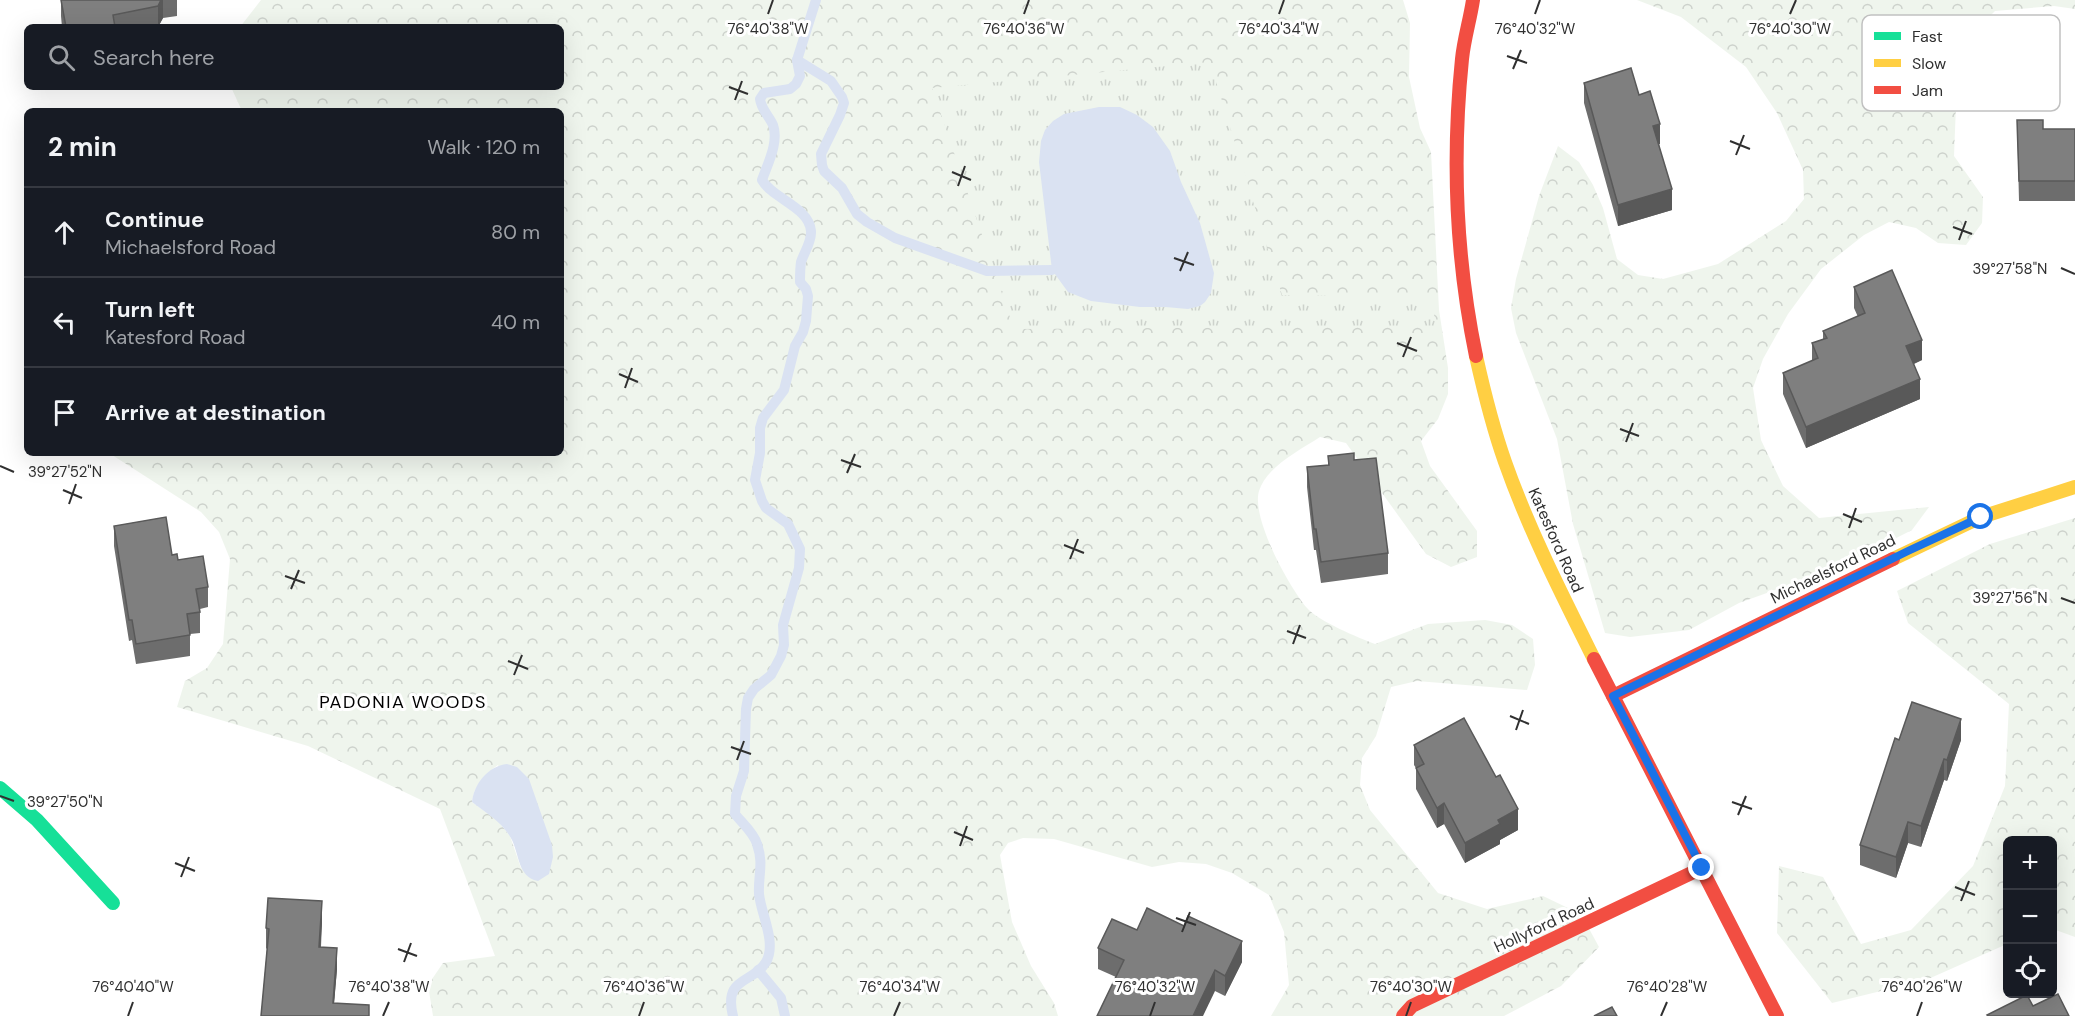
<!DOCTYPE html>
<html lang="en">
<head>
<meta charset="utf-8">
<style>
	:root { --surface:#171b24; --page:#20242c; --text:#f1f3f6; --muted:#9ea1a6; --line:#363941 }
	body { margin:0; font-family:"DM Sans",sans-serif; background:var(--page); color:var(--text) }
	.controls { position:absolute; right:18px; bottom:18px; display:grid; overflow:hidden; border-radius:9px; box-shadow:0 6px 24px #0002 }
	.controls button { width:54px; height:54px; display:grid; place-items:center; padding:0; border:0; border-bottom:2px solid var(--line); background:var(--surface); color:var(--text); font:30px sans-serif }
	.stop { position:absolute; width:18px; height:18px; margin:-14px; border:4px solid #1a73e8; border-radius:50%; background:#fff }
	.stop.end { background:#1a73e8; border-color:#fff; box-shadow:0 2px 6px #0008 }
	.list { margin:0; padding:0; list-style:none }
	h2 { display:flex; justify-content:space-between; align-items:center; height:78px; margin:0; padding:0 24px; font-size:26px }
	h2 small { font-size:20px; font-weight:400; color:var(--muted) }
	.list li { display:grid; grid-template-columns:39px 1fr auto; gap:18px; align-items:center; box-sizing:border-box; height:90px; padding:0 24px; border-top:2px solid var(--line) }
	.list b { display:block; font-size:22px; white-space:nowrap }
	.list p { margin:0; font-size:20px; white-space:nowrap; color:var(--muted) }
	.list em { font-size:20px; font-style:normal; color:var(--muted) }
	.icon { flex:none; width:33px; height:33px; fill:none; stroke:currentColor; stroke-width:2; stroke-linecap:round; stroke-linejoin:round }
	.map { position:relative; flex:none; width:2075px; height:1016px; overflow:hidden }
	.search { position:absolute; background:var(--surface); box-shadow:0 6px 24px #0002; left:24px; top:24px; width:540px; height:66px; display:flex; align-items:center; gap:15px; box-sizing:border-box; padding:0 21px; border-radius:9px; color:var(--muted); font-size:22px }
	.panel { position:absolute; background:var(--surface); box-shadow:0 6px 24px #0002; left:24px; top:108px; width:540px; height:348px; border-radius:9px }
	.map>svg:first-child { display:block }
	.forest { fill:url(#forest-crowns); fill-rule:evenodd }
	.park { fill:url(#park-tufts) }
	.water { fill:#dae2f2 }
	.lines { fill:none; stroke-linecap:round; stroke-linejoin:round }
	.stream { stroke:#dae2f2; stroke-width:10 }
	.fast { stroke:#16e098; stroke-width:14 }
	.slow { stroke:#ffcf43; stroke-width:14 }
	.jam { stroke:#f24e42; stroke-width:14 }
	.wall { fill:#6d6d6d }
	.shaded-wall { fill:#595959 }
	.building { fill:#7f7f7f; stroke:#595959; stroke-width:1.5 }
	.route { stroke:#1a73e8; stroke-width:8 }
	.ticks { fill:none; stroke:#303030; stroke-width:2 }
	.labels { text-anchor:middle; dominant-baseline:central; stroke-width:6; stroke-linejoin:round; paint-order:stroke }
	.street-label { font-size:16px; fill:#303030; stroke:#fff }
	.neighbourhood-label { font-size:18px; letter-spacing:1.5px; fill:#000; stroke:#fff }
	.key { fill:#fff; stroke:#c1c1c1; stroke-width:1.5 }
	.key-label { font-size:16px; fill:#303030 }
	.ticks-label { font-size:15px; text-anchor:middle; fill:#303030; stroke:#fff; stroke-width:6; stroke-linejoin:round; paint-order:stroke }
</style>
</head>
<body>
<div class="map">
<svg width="2075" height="1016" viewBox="0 0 2075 1016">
	<defs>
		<pattern id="forest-crowns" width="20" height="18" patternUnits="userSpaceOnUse" patternTransform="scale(1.5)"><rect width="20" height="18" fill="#eff5ed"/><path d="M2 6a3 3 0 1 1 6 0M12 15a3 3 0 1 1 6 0" fill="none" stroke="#cdd2cc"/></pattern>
		<pattern id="park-tufts" width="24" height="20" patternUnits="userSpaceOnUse" patternTransform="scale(1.5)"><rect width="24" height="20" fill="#eff5ed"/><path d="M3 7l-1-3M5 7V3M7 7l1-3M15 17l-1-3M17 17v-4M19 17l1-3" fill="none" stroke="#cdd2cc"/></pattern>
	</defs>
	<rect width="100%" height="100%" fill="#fff"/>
	<g class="forest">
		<path d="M 261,0 L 1403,0 L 1410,23 L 1409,77 L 1420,128 L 1431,152 L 1439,310 L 1448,368 L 1448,394 L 1438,419 L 1421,441 L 1430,466 L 1477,531 L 1477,557 L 1451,567 L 1426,554 L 1346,443 L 1320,437 C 1300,450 1266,467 1259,491 C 1251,518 1289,587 1307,608 C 1318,621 1359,638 1375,644 L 1428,624 L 1485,620 L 1512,625 L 1533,639 L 1535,665 L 1527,690 L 1417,681 L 1391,687 L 1376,736 L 1362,758 L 1360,785 L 1370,810 L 1438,893 L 1487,909 L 1543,896 L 1568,908 L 1587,925 L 1599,947 L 1561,986 L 1504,1016 L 1271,1016 L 1289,985 L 1284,932 L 1269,895 L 1232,873 L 1206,864 L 1179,862 L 1152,867 L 1054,839 L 1023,838 L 1008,843 L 1000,855 L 1012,922 L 1031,966 L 1054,1003 L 1058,1016 L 433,1016 L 428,985 L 443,963 L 495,956 L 440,809 L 308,746 L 177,707 L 185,681 L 207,668 L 223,644 L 230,559 L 219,532 L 201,512 L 109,453 L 561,453 L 561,111 L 242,111 L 231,87 L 561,87 L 561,27 L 240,27 ZM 498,765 L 522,871 L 510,836 L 498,821 L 472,802 C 474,785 484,775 498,765 Z"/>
		<polygon points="1637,0 2075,0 2075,9 2054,6 1995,11 1976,30 1957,79 1954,156 1983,197 1982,223 1966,245 1938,243 1916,228 1889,222 1864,235 1821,269 1788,314 1763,359 1753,388 1761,440 1783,486 1819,518 1929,507 1912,530 1839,567 1739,603 1689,630 1630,637 1605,633 1573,524 1557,439 1516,333 1511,308 1516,279 1539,196 1558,146 1579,162 1593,185 1603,208 1617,259 1638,275 1663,279 1718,264 1786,221 1804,199 1803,170 1777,113 1746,67 1681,17"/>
		<polygon points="2075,518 2075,937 2053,929 2052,840 2008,840 2007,944 1926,980 1832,1003 1777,933 1779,866 1823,877 1861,944 1911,930 1973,866 2005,786 2009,704 1908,623 1897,591 1990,544"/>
	</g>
	<polygon class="park" points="1210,62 1282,295 1431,297 1436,326 1014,329 932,88"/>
	<g class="water">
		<polygon points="1099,107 1120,107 1137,115 1153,127 1170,151 1181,182 1200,223 1214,273 1211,293 1205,302 1200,306 1188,309 1165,307 1140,307 1091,301 1068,292 1052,270 1039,162 1041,141 1045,130 1053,121 1064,114"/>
		<path d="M 507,764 L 517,767 L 529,779 L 552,845 L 553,857 L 549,874 L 538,881 C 516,877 520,850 509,835 C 500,821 485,812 472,802 C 474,784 488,766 507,764 Z"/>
	</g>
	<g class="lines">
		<g class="stream">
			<polyline points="797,60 831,81 842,97 844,103 840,115 821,154 822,165 824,171 842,188 857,214 867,222 895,238 987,271 1052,270"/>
			<polyline points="758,970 781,998 785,1016"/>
			<path d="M 733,1016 C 723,976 753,984 766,962 C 777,943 761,914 759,894 C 758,875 764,864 757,844 C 754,833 742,823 735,814 L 736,796 L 744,771 L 746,709 L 748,698 L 754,689 L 771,675 L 781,656 L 784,645 L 783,625 L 799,568 L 800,549 L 788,524 L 766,508 L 762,501 L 755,480 L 760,453 L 760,428 L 763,418 L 784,390 L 795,346 L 803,332 L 806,321 L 808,296 L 806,289 L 800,282 C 800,275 800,269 801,262 C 804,253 812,241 811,231 C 809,207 773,199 762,180 C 768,163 779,142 773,125 C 769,116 761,109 760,99 L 764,93 L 790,89 L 796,84 L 800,76 L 797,60 L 816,0"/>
		</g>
		<polyline class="fast" points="0,788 37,820 113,903"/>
		<g class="slow">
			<path d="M 1476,356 C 1484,392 1493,428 1505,462 C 1529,530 1562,595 1594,659"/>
			<polyline points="1893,559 1981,517 2075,487"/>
		</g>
		<g class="jam">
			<path d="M 1473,0 C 1470,20 1464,39 1462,59 C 1452,157 1456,259 1476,356"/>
			<polyline points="1594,659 1777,1016"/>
			<polyline points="1613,696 1893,559"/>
			<polyline points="1403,1016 1412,1006 1702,868"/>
		</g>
	</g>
	<g class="wall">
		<polygon points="61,0 177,0 177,16 163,18 158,27 62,27 61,16"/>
		<polygon points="1584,83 1639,95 1660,144 1659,144 1672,210 1618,226 1584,103"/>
		<polygon points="2017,120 2043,129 2075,129 2075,201 2019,201"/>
		<polygon points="1854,287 1922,360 1914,364 1920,399 1806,448 1783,394 1783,373 1812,361 1812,343 1823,339 1823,331 1858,317 1854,308"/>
		<polygon points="1328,456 1354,460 1388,553 1388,574 1321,583 1316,550 1314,550 1307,487 1307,467 1328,465"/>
		<polygon points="114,526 172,555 208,587 208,607 200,609 200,633 190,634 190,656 136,664 132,640 129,641 114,546"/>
		<polygon points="1899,740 1961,740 1947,781 1944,780 1921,847 1908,843 1896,878 1860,865 1860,845"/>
		<polygon points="1414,745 1518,830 1500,840 1500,844 1465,863 1444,824 1437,828 1416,789 1416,768 1414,765"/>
		<polygon points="322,922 321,947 337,969 334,1003 369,1016 261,1016 267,949 266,948 266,928"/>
		<polygon points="1137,930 1242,962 1225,996 1215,991 1116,977 1098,969 1098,948"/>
	</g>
	<g class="shaded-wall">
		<polygon points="161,0 163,0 163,18 158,27 158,6"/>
		<polygon points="1660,124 1660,144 1653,146 1653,126"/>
		<polygon points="1672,189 1672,210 1618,226 1618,205"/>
		<polygon points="1922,340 1922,360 1906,367 1906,346"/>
		<polygon points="1920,379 1920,399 1806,448 1806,427"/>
		<polygon points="1961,719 1961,740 1947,781 1947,760"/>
		<polygon points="1944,759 1944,780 1921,847 1921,826"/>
		<polygon points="1444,803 1444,824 1437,828 1437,808"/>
		<polygon points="1518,809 1518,830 1500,840 1500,844 1465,863 1465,843 1498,820"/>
		<polygon points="1908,822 1908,843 1896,878 1896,857"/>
		<polygon points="322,901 322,922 319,967 319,947"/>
		<polygon points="1242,941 1242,962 1225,996 1225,976"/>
		<polygon points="337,948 337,969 333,1016 333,1003"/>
		<polygon points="1215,970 1215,991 1203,1016 1193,1016"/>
	</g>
	<g class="building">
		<polygon points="61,0 161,0 158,6 113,15 115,27 66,27"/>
		<polygon points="1631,68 1639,95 1650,91 1660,124 1653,126 1672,189 1618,205 1584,83"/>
		<polygon points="2017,120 2043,120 2043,129 2075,129 2075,181 2019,181"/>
		<polygon points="1892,270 1922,340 1906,346 1920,379 1806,427 1783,373 1818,358 1812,343 1827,338 1823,331 1865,313 1854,287"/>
		<polygon points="1354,453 1354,460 1376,458 1388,553 1321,562 1316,529 1314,529 1307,467 1329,465 1328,456"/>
		<polygon points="166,517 172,555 177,554 178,560 203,556 208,587 196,589 200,612 187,614 190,635 136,644 132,620 129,620 114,526"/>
		<polygon points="1912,702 1961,719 1947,760 1944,759 1921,826 1908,822 1896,857 1860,845 1895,738 1899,740"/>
		<polygon points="1464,718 1496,777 1500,775 1518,809 1498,820 1500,824 1465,843 1444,803 1437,808 1416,768 1424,764 1414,745"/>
		<polygon points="268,898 322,901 319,947 337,948 333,1003 369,1005 369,1016 261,1016 269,929 266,928"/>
		<polygon points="1147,908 1184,926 1188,916 1242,941 1225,976 1215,970 1193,1016 1097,1016 1124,960 1098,948 1112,919 1137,930"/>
		<polygon points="2058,994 2069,1016 1988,1016 1987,1015 2027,995 2033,1006"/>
		<polygon points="1612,1007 1617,1016 1594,1016"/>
	</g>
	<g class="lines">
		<polyline class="route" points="1702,868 1613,696 1908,551 1981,517"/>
	</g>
	<path class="ticks" d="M 768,14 L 773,0M 1024,14 L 1029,0M 1279,14 L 1284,0M 1535,14 L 1540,0M 1790,14 L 1796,0M 1507,56 L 1527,63M 1513,69 L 1521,50M 729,87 L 748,94M 735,100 L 742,81M 1730,141 L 1750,149M 1736,155 L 1744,135M 952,172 L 971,180M 958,186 L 965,166M 1953,227 L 1972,234M 1959,240 L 1966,221M 1174,258 L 1194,265M 2061,268 L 2075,274M 1180,271 L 1188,252M 1397,343 L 1417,351M 1403,357 L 1411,337M 619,374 L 638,382M 625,388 L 632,368M 1620,429 L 1639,436M 1626,442 L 1633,423M 841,460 L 861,467M 0,466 L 14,472M 847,473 L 855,454M 63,490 L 82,498M 69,504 L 76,484M 1843,514 L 1862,522M 1849,528 L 1856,508M 1064,545 L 1084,553M 1070,559 L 1078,539M 285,576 L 305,583M 291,589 L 299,570M 2061,598 L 2075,603M 1287,631 L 1306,638M 1293,644 L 1300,625M 508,661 L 528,669M 514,675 L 522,655M 1510,716 L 1529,724M 1516,730 L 1523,710M 731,747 L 751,754M 737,760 L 744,741M 0,796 L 14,801M 1732,802 L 1752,809M 1738,815 L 1746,796M 954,832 L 973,840M 960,846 L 967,826M 175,863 L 195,871M 181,877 L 189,857M 1955,887 L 1975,895M 1961,901 L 1969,881M 1176,918 L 1196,925M 1182,932 L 1190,912M 398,949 L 417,956M 404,962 L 411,943M 128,1016 L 133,1002M 383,1016 L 389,1002M 639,1016 L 644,1002M 894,1016 L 900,1002M 1150,1016 L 1155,1002M 1406,1016 L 1411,1002M 1661,1016 L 1667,1002M 1917,1016 L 1922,1002"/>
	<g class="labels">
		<g class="street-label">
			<text transform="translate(1556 540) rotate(66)">Katesford Road</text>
			<text transform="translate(1833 569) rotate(-26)">Michaelsford Road</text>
			<text transform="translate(1544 925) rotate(-25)">Hollyford Road</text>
		</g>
		<g class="neighbourhood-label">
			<text x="403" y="702">PADONIA WOODS</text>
		</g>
	</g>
	<rect x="1862" y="15" width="198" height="96" rx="9" class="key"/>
	<rect x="1874" y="32" width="27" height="8" fill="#16e098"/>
	<rect x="1874" y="59" width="27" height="8" fill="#ffcf43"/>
	<rect x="1874" y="86" width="27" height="8" fill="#f24e42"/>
	<g class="key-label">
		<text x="1912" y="42">Fast</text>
		<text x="1912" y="69">Slow</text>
		<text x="1912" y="96">Jam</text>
	</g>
	<g class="ticks-label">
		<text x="1024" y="34">76°40'36"W</text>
		<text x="768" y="34">76°40'38"W</text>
		<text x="1279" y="34">76°40'34"W</text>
		<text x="1535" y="34">76°40'32"W</text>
		<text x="1790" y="34">76°40'30"W</text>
		<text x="2010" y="274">39°27'58"N</text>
		<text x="65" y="477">39°27'52"N</text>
		<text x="2010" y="603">39°27'56"N</text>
		<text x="65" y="807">39°27'50"N</text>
		<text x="133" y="992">76°40'40"W</text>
		<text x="389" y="992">76°40'38"W</text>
		<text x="644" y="992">76°40'36"W</text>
		<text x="900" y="992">76°40'34"W</text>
		<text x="1155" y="992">76°40'32"W</text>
		<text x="1411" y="992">76°40'30"W</text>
		<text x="1667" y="992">76°40'28"W</text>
		<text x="1922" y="992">76°40'26"W</text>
	</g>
</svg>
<div class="controls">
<button>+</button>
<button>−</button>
<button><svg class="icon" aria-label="locate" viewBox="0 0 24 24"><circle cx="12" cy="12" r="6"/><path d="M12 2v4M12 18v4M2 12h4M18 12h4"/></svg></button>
</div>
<div class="stop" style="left:1981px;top:517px"></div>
<div class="stop end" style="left:1702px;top:868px"></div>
<div class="search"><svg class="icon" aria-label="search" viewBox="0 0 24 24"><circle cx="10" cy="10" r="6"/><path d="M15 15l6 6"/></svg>Search here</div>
<section class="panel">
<h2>2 min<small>Walk · 120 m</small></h2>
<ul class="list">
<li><svg class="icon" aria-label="ahead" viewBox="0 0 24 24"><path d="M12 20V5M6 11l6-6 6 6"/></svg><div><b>Continue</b><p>Michaelsford Road</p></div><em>80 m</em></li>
<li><svg class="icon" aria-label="left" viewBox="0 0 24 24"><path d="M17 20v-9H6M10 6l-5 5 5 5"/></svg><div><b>Turn left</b><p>Katesford Road</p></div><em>40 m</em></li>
<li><svg class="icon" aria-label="arrive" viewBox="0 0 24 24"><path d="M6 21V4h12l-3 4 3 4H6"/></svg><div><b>Arrive at destination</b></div></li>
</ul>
</section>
</div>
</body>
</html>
